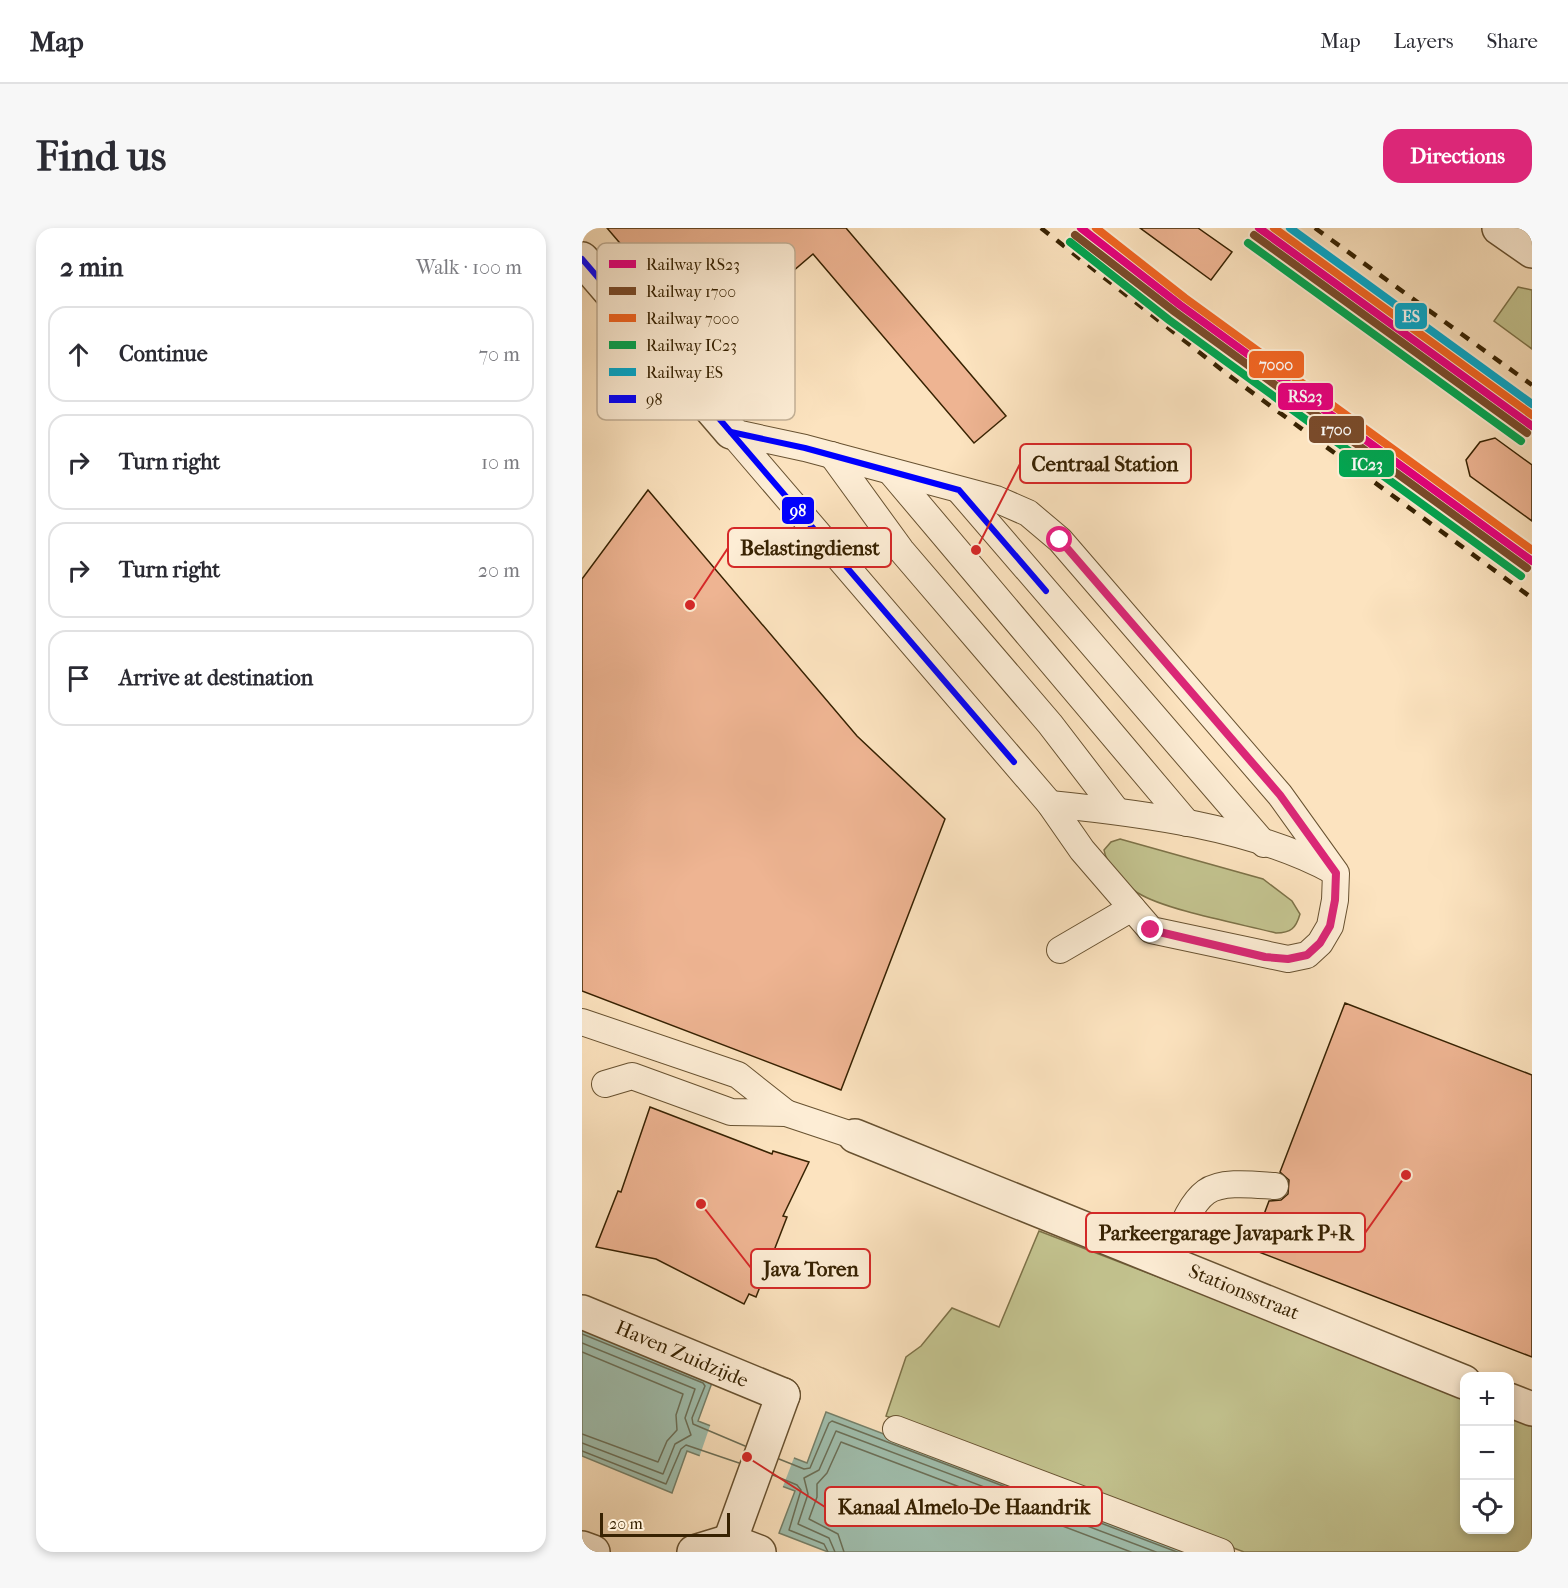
<!DOCTYPE html>
<html lang="en">
<head>
<meta charset="utf-8">
<style>
	:root { --surface:#fff; --page:#f7f7f7; --text:#2b2b33; --muted:#7c7c81; --line:#e1e1e2; --accent:#db2777 }
	body { margin:0; font-family:"IM FELL French Canon",serif; background:var(--page); color:var(--text) }
	.controls { position:absolute; right:18px; bottom:18px; display:grid; overflow:hidden; border-radius:12px; box-shadow:0 3px 9px #0003 }
	.controls button { width:54px; height:54px; display:grid; place-items:center; padding:0; border:0; border-bottom:2px solid var(--line); background:var(--surface); color:var(--text); font:30px sans-serif }
	.scale { position:absolute; left:18px; bottom:15px; width:130px; box-sizing:border-box; padding-left:6px; border:3px solid #372202; border-top:0; font-size:16px; line-height:21px; white-space:nowrap; color:#372202; -webkit-text-stroke:4px #fdedd5; paint-order:stroke }
	.stop { position:absolute; width:18px; height:18px; margin:-14px; border:4px solid #db2777; border-radius:50%; background:#fff }
	.stop.end { background:#db2777; border-color:#fff; box-shadow:0 2px 6px #0008 }
	.list { margin:0; padding:0; list-style:none }
	h2 { display:flex; justify-content:space-between; align-items:center; height:78px; margin:0; padding:0 24px; font-size:26px }
	h2 small { font-size:20px; font-weight:400; color:var(--muted) }
	.list li { display:grid; grid-template-columns:39px 1fr auto; gap:18px; align-items:center; box-sizing:border-box; height:96px; margin:0 12px 12px; padding:0 12px; border:2px solid var(--line); border-radius:18px }
	.list b { display:block; font-size:22px; white-space:nowrap }
	.list em { font-size:20px; font-style:normal; color:var(--muted) }
	.icon { flex:none; width:33px; height:33px; fill:none; stroke:currentColor; stroke-width:2; stroke-linecap:round; stroke-linejoin:round }
	.map { position:relative; flex:none; width:950px; height:1324px; overflow:hidden; border-radius:18px }
	header { display:flex; align-items:center; gap:36px; box-sizing:border-box; height:84px; padding:0 30px; background:var(--surface); border-bottom:2px solid var(--line) }
	header strong { font-size:28px }
	nav { display:flex; gap:33px; margin-inline-start:auto; font-size:21px }
	.intro { display:flex; align-items:center; justify-content:space-between; box-sizing:border-box; height:144px; padding:0 36px }
	h1 { margin:0; font-size:42px }
	.button { padding:15px 27px; border-radius:18px; background:var(--accent); color:#fff; font-size:21px; font-weight:700 }
	main { display:flex; gap:36px; padding:0 36px }
	aside { flex:1; background:var(--surface); border-radius:18px; box-shadow:0 3px 9px #0003 }
	.map>svg:first-child { display:block }
	.green { fill:#c3c38f; stroke:#7d7248; stroke-width:1.5 }
	.water { fill:#a0bead; stroke:#768069; stroke-width:1.5 }
	.pier { fill:#fce3bf }
	.lines { fill:none; stroke-linecap:round; stroke-linejoin:round }
	.shore { stroke:#6c7058; stroke-width:1.5 }
	.building { fill:#eeb492; stroke:#372202; stroke-width:1.5 }
	.service-casing { stroke:#685231; stroke-width:28 }
	.pedestrian-casing { stroke:#685231; stroke-width:36 }
	.minor-casing { stroke:#685231; stroke-width:36 }
	.service { stroke:#fdedd5; stroke-width:26 }
	.pedestrian { stroke:#fdedd5; stroke-width:33 }
	.minor { stroke:#fdedd5; stroke-width:33 }
	.rail { stroke:#372202; stroke-width:4.5; stroke-dasharray:10 10; stroke-linecap:butt }
	.bus-1-casing { stroke:#fdedd5; stroke-width:10 }
	.bus-1 { stroke:#00f; stroke-width:6 }
	.rail-1-casing { stroke:#fdedd5; stroke-width:12 }
	.rail-2-casing { stroke:#fdedd5; stroke-width:12 }
	.rail-3-casing { stroke:#fdedd5; stroke-width:12 }
	.rail-4-casing { stroke:#fdedd5; stroke-width:12 }
	.rail-5-casing { stroke:#fdedd5; stroke-width:12 }
	.rail-1 { stroke:#e5007d; stroke-width:8 }
	.rail-2 { stroke:#7a4b2a; stroke-width:8 }
	.rail-3 { stroke:#f26522; stroke-width:8 }
	.rail-4 { stroke:#00a651; stroke-width:8 }
	.rail-5 { stroke:#00a9ce; stroke-width:8 }
	.route { stroke:#db2777; stroke-width:8 }
	.labels { text-anchor:middle; dominant-baseline:central; stroke-width:4.5; stroke-linejoin:round; paint-order:stroke }
	.street-label { font-size:20px; fill:#372202; stroke:#fdedd5 }
	.key { fill:#fdedd5; stroke:#c2b096; stroke-width:1.5 }
	.key-label { font-size:16px; fill:#372202 }
	.leader { fill:none; stroke:#d62828; stroke-width:2 }
	.callout-dot { fill:#d62828; stroke:#fdedd5; stroke-width:2 }
	.callout { fill:#fdedd5; stroke:#d62828; stroke-width:2 }
	.callout-label { font-size:21px; text-anchor:middle; font-weight:bold; fill:#372202 }
	.line-badge { stroke:#fdedd5; stroke-width:2 }
	.badge-label { font-size:16px; text-anchor:middle; font-weight:bold; fill:#fff }
</style>
</head>
<body>
<header>
<strong>Map</strong>
<nav><a>Map</a><a>Layers</a><a>Share</a></nav>
</header>
<div class="intro"><h1>Find us</h1><a class="button">Directions</a></div>
<main>
<aside>
<h2>2 min<small>Walk · 100 m</small></h2>
<ul class="list">
<li><svg class="icon" aria-label="ahead" viewBox="0 0 24 24"><path d="M12 20V5M6 11l6-6 6 6"/></svg><div><b>Continue</b></div><em>70 m</em></li>
<li><svg class="icon" aria-label="right" viewBox="0 0 24 24"><path d="M7 20v-9h11M14 6l5 5-5 5"/></svg><div><b>Turn right</b></div><em>10 m</em></li>
<li><svg class="icon" aria-label="right" viewBox="0 0 24 24"><path d="M7 20v-9h11M14 6l5 5-5 5"/></svg><div><b>Turn right</b></div><em>20 m</em></li>
<li><svg class="icon" aria-label="arrive" viewBox="0 0 24 24"><path d="M6 21V4h12l-3 4 3 4H6"/></svg><div><b>Arrive at destination</b></div></li>
</ul>
</aside>
<div class="map">
<svg width="950" height="1324" viewBox="0 0 950 1324">
	<rect width="100%" height="100%" fill="#fce3bf"/>
	<filter id="stains"><feTurbulence type="fractalNoise" baseFrequency=".00333" numOctaves="4"/><feColorMatrix values="0 0 0 0 .2 0 0 0 0 .09 0 0 0 0 .02 0 0 0 .5 -.17"/></filter>
	<radialGradient id="worn" r=".72"><stop offset=".6" stop-color="#630" stop-opacity="0"/><stop offset="1" stop-color="#630" stop-opacity=".3"/></radialGradient>
	<g class="green">
		<polygon points="936,59 950,62 950,121 912,93"/>
		<path d="M 538,611 L 681,651 L 710,673 L 718,686 C 714,700 709,705 694,705 C 659,696 583,682 556,665 C 543,656 524,636 522,622 L 529,614 Z"/>
		<polygon points="457,1003 882,1167 882,1302 927,1302 928,1184 950,1193 950,1324 662,1324 304,1188 324,1129 339,1118 370,1080 417,1099"/>
	</g>
	<polygon class="water" points="0,1100 131,1152 116,1193 225,1235 244,1184 612,1324 246,1324 197,1305 213,1263 105,1223 90,1265 0,1228"/>
	<polygon class="pier" points="129,1195 213,1227 200,1261 117,1230"/>
	<g class="lines">
		<g class="shore">
			<polyline points="0,1106 121,1155 123,1158 110,1190 111,1196 163,1218"/>
			<polyline points="0,1115 113,1161 103,1190 109,1207 93,1216 81,1246 0,1215"/>
			<polyline points="0,1124 101,1166 94,1187 95,1202 85,1213 76,1234 0,1206"/>
			<polyline points="0,1223 84,1256 99,1221 104,1217 157,1235"/>
			<polyline points="197,1231 222,1241 228,1240 247,1195 250,1193 595,1324"/>
			<polyline points="191,1247 215,1257 219,1262 207,1302 242,1316 246,1324"/>
			<polyline points="253,1324 247,1310 216,1296 226,1266 222,1250 237,1242 254,1203 574,1324"/>
			<polyline points="262,1324 256,1306 227,1291 235,1269 235,1256 245,1245 259,1214 549,1324"/>
		</g>
	</g>
	<g class="building">
		<polygon points="25,0 264,0 424,188 392,215 231,26 125,117"/>
		<polygon points="558,0 616,0 650,24 629,52"/>
		<polygon points="913,210 950,237 950,293 888,248 884,232 898,214"/>
		<polygon points="66,262 275,508 363,591 259,862 0,763 0,351"/>
		<polygon points="763,775 950,847 950,1129 669,1021 687,973 699,972 706,966 707,952 698,944"/>
		<polygon points="68,879 190,926 191,923 227,934 201,988 205,989 174,1069 167,1066 162,1076 74,1031 14,1019 36,963 39,964"/>
	</g>
	<g class="lines">
		<g class="service-casing">
			<g id="service">
				<polygon points="149,204 223,220 414,271 446,285 478,312 698,567 754,645 753,672 748,698 738,715 725,727 706,731 569,702 500,622 468,576"/>
				<polyline points="250,227 319,322 468,496 534,582"/>
				<polyline points="308,243 605,595"/>
				<polyline points="377,262 682,616"/>
				<path d="M 468,576 C 558,585 671,599 751,643"/>
				<polyline points="478,722 550,680"/>
				<polyline points="0,794 156,847 204,885"/>
				<polyline points="23,856 50,848 149,884 204,885 273,908"/>
				<path d="M 586,1033 C 596,1012 605,978 624,964 C 640,952 675,957 693,958"/>
				<polyline points="314,1201 639,1324"/>
			</g>
		</g>
		<g class="pedestrian-casing">
			<g id="pedestrian">
				<polyline points="0,1084 201,1167"/>
				<polyline points="148,1313 177,1324"/>
			</g>
		</g>
		<g class="minor-casing">
			<g id="minor">
				<polyline points="917,0 950,23"/>
				<polyline points="0,31 149,204"/>
				<polyline points="273,908 882,1154"/>
				<polyline points="927,1172 950,1181"/>
				<polyline points="0,1320 11,1324"/>
				<polyline points="112,1324 148,1313"/>
				<polyline points="144,1324 201,1167"/>
			</g>
		</g>
		<use href="#service" class="service"/>
		<use href="#pedestrian" class="pedestrian"/>
		<use href="#minor" class="minor"/>
		<g class="rail">
			<polyline points="459,0 645,146 950,370"/>
			<polyline points="733,0 950,157"/>
		</g>
		<g class="bus-1-casing">
			<g id="bus-1">
				<polyline points="0,31 432,534"/>
				<polyline points="149,204 223,220 377,262 464,363"/>
			</g>
		</g>
		<use href="#bus-1" class="bus-1"/>
		<g class="rail-1-casing">
			<g id="rail-1">
				<polyline points="499,0 598,77 950,333"/>
				<polyline points="677,0 950,198"/>
			</g>
		</g>
		<g class="rail-2-casing">
			<g id="rail-2">
				<polyline points="493,7 593,84 945,340"/>
				<polyline points="672,7 945,205"/>
			</g>
		</g>
		<g class="rail-3-casing">
			<g id="rail-3">
				<polyline points="514,0 603,70 950,322"/>
				<polyline points="692,0 950,187"/>
			</g>
		</g>
		<g class="rail-4-casing">
			<g id="rail-4">
				<polyline points="488,14 587,92 939,348"/>
				<polyline points="666,15 939,213"/>
			</g>
		</g>
		<g class="rail-5-casing">
			<polyline id="rail-5" points="708,0 950,176"/>
		</g>
		<use href="#rail-1" class="rail-1"/>
		<use href="#rail-2" class="rail-2"/>
		<use href="#rail-3" class="rail-3"/>
		<use href="#rail-4" class="rail-4"/>
		<use href="#rail-5" class="rail-5"/>
	</g>
	<g class="lines">
		<polyline class="route" points="478,312 698,567 754,645 753,672 748,698 738,715 725,727 706,731 683,729 569,702"/>
	</g>
	<g class="labels">
		<g class="street-label">
			<text transform="translate(662 1064) rotate(22)">Stationsstraat</text>
			<text transform="translate(100 1126) rotate(23)">Haven Zuidzijde</text>
		</g>
	</g>
	<rect x="15" y="15" width="198" height="177" rx="9" class="key"/>
	<rect x="27" y="32" width="27" height="8" fill="#e5007d"/>
	<rect x="27" y="59" width="27" height="8" fill="#7a4b2a"/>
	<rect x="27" y="86" width="27" height="8" fill="#f26522"/>
	<rect x="27" y="113" width="27" height="8" fill="#00a651"/>
	<rect x="27" y="140" width="27" height="8" fill="#00a9ce"/>
	<rect x="27" y="167" width="27" height="8" fill="#00f"/>
	<g class="key-label">
		<text x="64" y="42">Railway RS23</text>
		<text x="64" y="69">Railway 1700</text>
		<text x="64" y="96">Railway 7000</text>
		<text x="64" y="123">Railway IC23</text>
		<text x="64" y="150">Railway ES</text>
		<text x="64" y="177">98</text>
	</g>
	<path class="leader" d="M394 322L438 236M108 377L146 320M824 947L783 1005M119 976L169 1040M165 1229L243 1279"/>
	<g class="callout-dot">
		<circle cx="394" cy="322" r="6"/>
		<circle cx="108" cy="377" r="6"/>
		<circle cx="824" cy="947" r="6"/>
		<circle cx="119" cy="976" r="6"/>
		<circle cx="165" cy="1229" r="6"/>
	</g>
	<g class="callout">
		<rect x="438" y="216" width="171" height="39" rx="6"/>
		<rect x="146" y="300" width="163" height="39" rx="6"/>
		<rect x="504" y="985" width="279" height="39" rx="6"/>
		<rect x="169" y="1021" width="119" height="39" rx="6"/>
		<rect x="243" y="1259" width="277" height="39" rx="6"/>
	</g>
	<g class="callout-label">
		<text x="523" y="243">Centraal Station</text>
		<text x="228" y="327">Belastingdienst</text>
		<text x="644" y="1012">Parkeergarage Javapark P+R</text>
		<text x="229" y="1048">Java Toren</text>
		<text x="382" y="1286">Kanaal Almelo-De Haandrik</text>
	</g>
	<g class="line-badge">
		<rect x="812" y="74" width="34" height="28" rx="6" fill="#00a9ce"/>
		<rect x="666" y="122" width="57" height="29" rx="6" fill="#f26522"/>
		<rect x="695" y="154" width="57" height="29" rx="6" fill="#e5007d"/>
		<rect x="726" y="187" width="57" height="29" rx="6" fill="#7a4b2a"/>
		<rect x="756" y="221" width="57" height="29" rx="6" fill="#00a651"/>
		<rect x="199" y="268" width="34" height="29" rx="6" fill="#00f"/>
	</g>
	<g class="badge-label">
		<text x="829" y="94">ES</text>
		<text x="694" y="142">7000</text>
		<text x="723" y="174">RS23</text>
		<text x="754" y="207">1700</text>
		<text x="785" y="242">IC23</text>
		<text x="216" y="288">98</text>
	</g>
	<rect width="100%" height="100%" filter="url(#stains)"/>
	<rect width="100%" height="100%" fill="url(#worn)"/>
</svg>
<div class="controls">
<button>+</button>
<button>−</button>
<button><svg class="icon" aria-label="locate" viewBox="0 0 24 24"><circle cx="12" cy="12" r="6"/><path d="M12 2v4M12 18v4M2 12h4M18 12h4"/></svg></button>
</div>
<div class="scale">20 m</div>
<div class="stop" style="left:478px;top:312px"></div>
<div class="stop end" style="left:569px;top:702px"></div>
</div>
</main>
</body>
</html>
